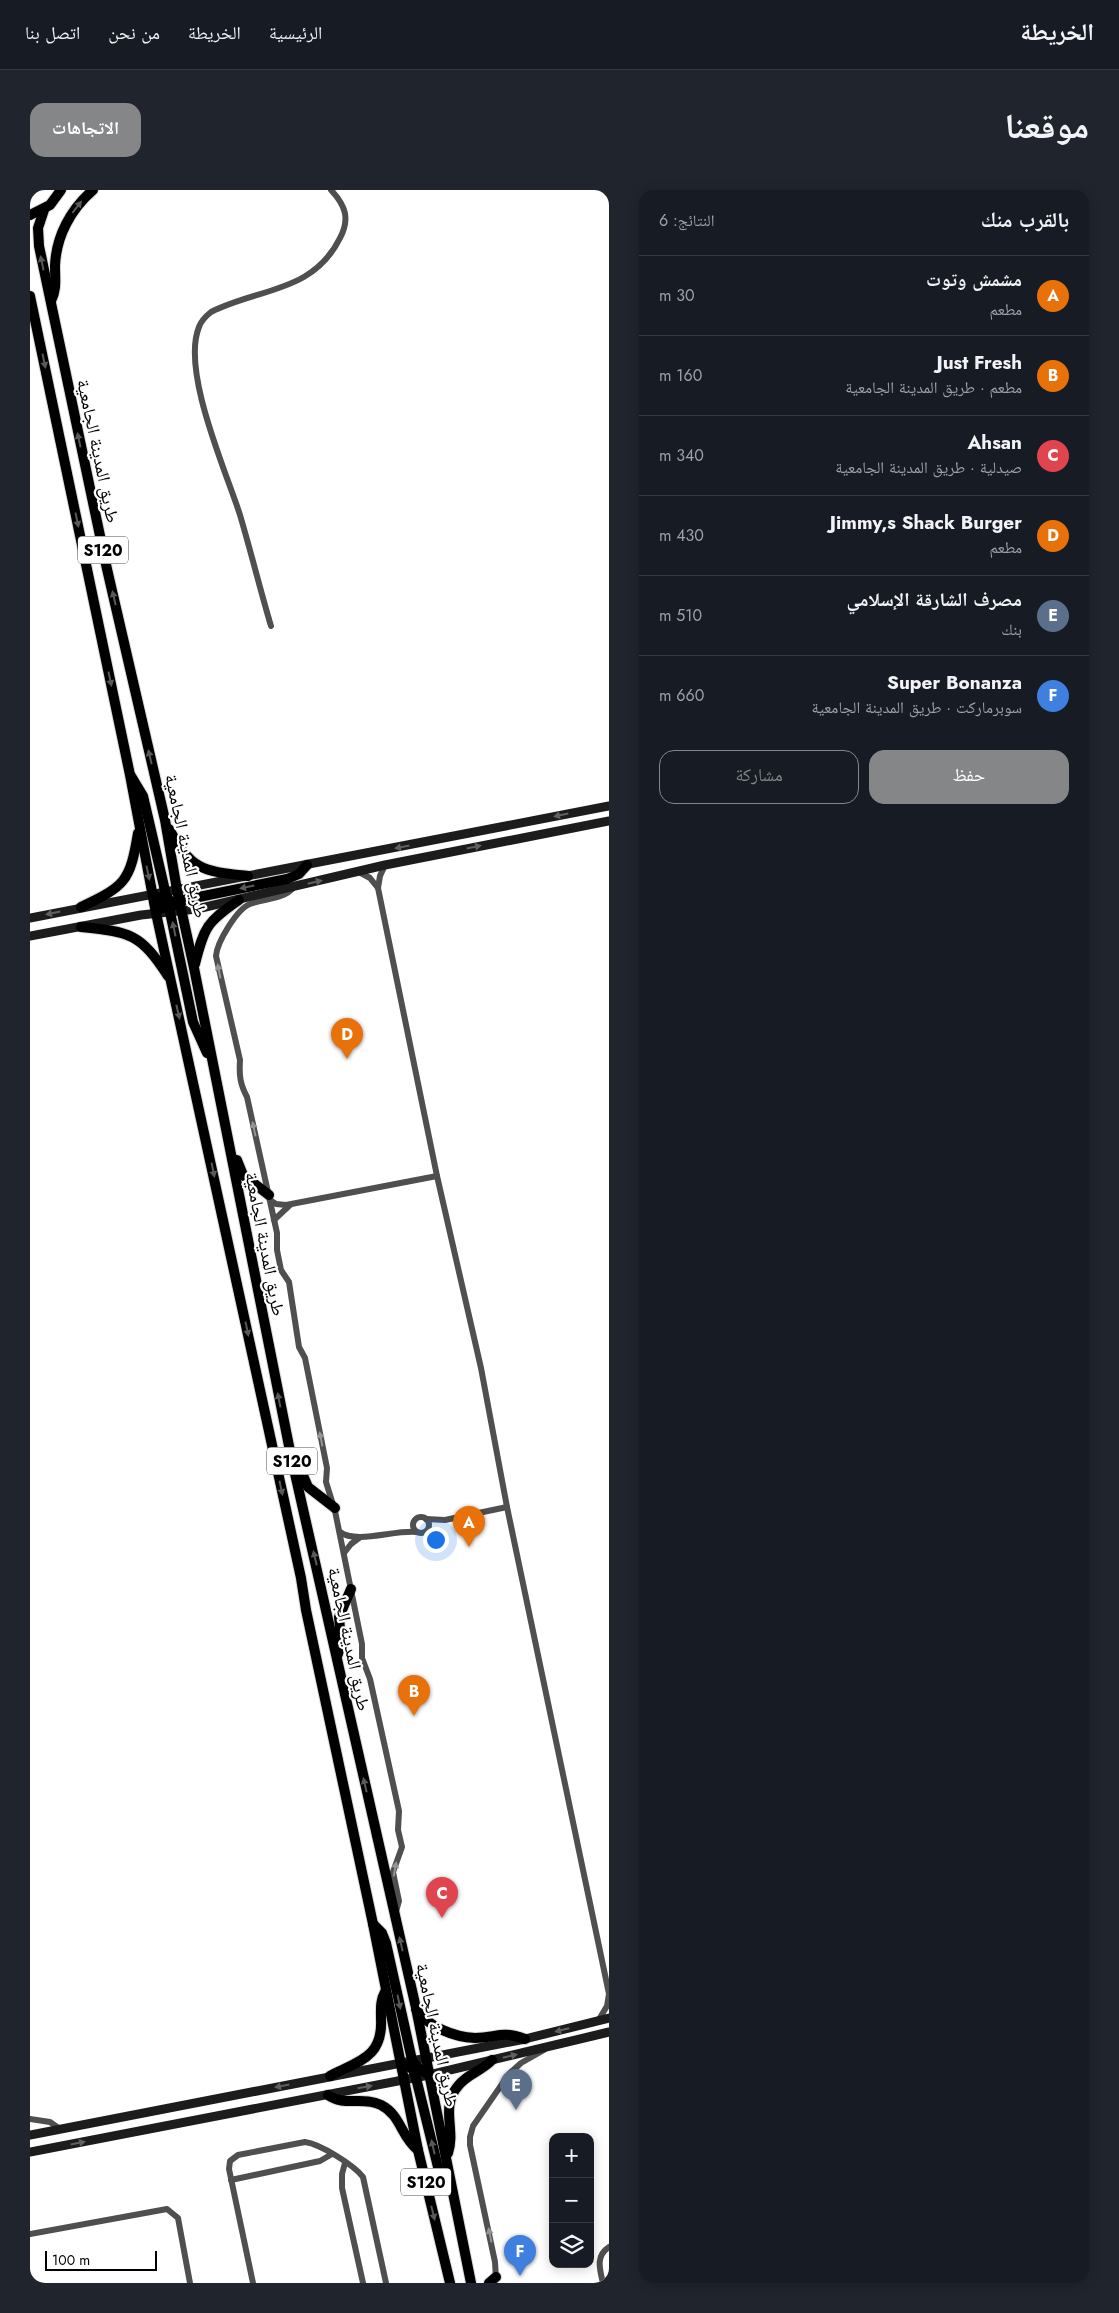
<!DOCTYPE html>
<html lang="ar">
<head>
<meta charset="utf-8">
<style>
	:root { --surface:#171b24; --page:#20242c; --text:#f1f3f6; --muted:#9ea1a6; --line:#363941; --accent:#858687 }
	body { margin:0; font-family:Jost,"Noto Naskh Arabic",sans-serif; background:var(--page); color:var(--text); direction:rtl }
	.controls { position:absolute; right:15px; bottom:15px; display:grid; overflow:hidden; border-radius:10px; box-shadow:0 2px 12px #0003 }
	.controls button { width:45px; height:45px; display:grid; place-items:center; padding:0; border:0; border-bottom:1px solid var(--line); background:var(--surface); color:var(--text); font:25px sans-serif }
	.scale { position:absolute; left:15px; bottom:12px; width:112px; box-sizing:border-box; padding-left:5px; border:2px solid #000; border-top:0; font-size:14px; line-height:18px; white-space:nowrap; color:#000; -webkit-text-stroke:4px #fff; paint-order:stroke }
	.you { position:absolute; left:405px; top:1349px; width:18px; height:18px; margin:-12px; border:4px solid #fff; border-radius:50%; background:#1a73e8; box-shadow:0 0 0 8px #1a73e833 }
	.badge { display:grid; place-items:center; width:32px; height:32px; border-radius:50%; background:var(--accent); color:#fff; font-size:16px; font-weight:700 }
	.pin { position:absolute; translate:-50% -41px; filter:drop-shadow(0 1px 2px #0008) }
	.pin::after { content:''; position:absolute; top:26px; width:18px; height:15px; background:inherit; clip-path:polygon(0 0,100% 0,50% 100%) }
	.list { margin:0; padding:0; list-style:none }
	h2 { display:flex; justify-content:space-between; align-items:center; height:65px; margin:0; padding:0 20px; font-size:21px }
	h2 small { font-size:16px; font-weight:400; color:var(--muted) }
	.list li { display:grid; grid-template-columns:32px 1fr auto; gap:15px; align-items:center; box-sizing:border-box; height:80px; padding:0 20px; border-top:1px solid var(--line) }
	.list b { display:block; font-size:19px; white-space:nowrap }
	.list p { margin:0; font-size:16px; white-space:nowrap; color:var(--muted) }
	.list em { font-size:16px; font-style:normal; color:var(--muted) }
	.actions { display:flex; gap:10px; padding:15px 20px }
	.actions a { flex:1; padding:11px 0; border:1px solid var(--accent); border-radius:15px; text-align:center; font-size:18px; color:var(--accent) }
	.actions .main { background:var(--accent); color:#fff }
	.icon { flex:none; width:28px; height:28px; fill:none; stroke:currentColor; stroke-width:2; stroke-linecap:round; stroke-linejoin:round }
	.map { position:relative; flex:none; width:579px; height:2093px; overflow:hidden; direction:ltr; border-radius:15px }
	header { display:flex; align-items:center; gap:30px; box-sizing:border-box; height:70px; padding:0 25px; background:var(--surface); border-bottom:1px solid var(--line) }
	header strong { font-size:24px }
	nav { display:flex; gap:28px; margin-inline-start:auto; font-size:18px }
	.intro { display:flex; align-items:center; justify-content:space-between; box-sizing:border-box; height:120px; padding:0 30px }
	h1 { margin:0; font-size:35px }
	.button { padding:12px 22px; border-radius:15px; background:var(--accent); color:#fff; font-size:18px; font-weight:700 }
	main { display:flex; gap:30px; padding:0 30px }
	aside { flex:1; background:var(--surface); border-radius:15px; box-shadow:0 2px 12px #0003 }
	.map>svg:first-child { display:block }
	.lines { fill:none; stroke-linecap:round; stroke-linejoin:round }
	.primary-casing { stroke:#dbdbdb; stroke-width:12 }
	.street { stroke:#4f4f4f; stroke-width:6 }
	.secondary { stroke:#1c1c1c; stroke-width:9 }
	.primary { stroke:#000; stroke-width:10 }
	.oneway { fill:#595959 }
	.oneway2 { fill:#606060 }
	.oneway3 { fill:#959595 }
	.labels { text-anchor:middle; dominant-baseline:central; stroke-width:4.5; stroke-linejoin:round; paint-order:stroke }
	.shield { fill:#fff; stroke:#4c4c4c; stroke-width:1 }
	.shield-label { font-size:16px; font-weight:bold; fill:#000 }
	.street-label { font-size:18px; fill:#000; stroke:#fff }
</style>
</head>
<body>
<header>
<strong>الخريطة</strong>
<nav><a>الرئيسية</a><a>الخريطة</a><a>من نحن</a><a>اتصل بنا</a></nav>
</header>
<div class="intro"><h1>موقعنا</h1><a class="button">الاتجاهات</a></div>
<main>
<aside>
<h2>بالقرب منك<small>النتائج: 6</small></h2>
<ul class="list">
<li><span class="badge" style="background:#e8710a">A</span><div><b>مشمش وتوت</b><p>مطعم</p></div><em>30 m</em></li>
<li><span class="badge" style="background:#e8710a">B</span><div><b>Just Fresh</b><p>مطعم · طريق المدينة الجامعية</p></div><em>160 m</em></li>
<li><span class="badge" style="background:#e0444e">C</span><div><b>Ahsan</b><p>صيدلية · طريق المدينة الجامعية</p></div><em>340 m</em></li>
<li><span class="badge" style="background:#e8710a">D</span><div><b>Jimmy,s Shack Burger</b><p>مطعم</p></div><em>430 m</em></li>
<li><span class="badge" style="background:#5c6f8a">E</span><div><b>مصرف الشارقة الإسلامي</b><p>بنك</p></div><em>510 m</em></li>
<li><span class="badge" style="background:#3f7fe0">F</span><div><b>Super Bonanza</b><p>سوبرماركت · طريق المدينة الجامعية</p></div><em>660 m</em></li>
</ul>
<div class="actions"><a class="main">حفظ</a><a>مشاركة</a></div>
</aside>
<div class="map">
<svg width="579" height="2093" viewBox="0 0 579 2093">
	<rect width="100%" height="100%" fill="#fff"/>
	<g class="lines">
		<g class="primary-casing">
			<g id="primary">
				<polyline points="14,20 8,38 9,56 77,379 135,630 147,700 164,778 261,1266 386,1818 441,2093"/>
				<polyline points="0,25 20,15 31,0"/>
				<polyline points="0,106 100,585 126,723 271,1388 276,1420 343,1734 388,1960 420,2093"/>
				<path d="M 21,111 C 27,99 25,89 25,76 C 26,46 41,19 63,0"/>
				<polyline points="101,586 113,606 136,705 143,716"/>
				<path d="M 139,639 C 162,681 173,681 218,686"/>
				<polyline points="123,704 133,712 140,722 163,832 177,863"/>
				<path d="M 51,717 C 95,696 100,692 108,643"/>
				<polyline points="130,719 144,712 257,689 269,684 277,675"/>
				<path d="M 51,737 C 100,742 110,743 138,786"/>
				<path d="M 165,774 C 174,737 177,732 209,710"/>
				<polyline points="207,970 213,985 239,1005"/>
				<polyline points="268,1274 278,1297 305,1318"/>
				<polyline points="308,1464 311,1452 309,1427 321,1399"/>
				<polyline points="343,1734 352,1743 356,1753 382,1870 387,1877 399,1885"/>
				<path d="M 386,1819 C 398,1837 424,1847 445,1848 C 467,1848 470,1840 495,1849"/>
				<polyline points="377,1875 383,1880 386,1888 408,1977 420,1998"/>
				<path d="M 300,1886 C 328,1871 353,1868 351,1829 C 351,1819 350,1811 355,1802"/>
				<path d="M 298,1905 C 314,1917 333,1906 351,1915 C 371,1925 371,1947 388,1960"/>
				<path d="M 418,1963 C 426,1940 410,1917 428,1896 C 437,1884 452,1881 462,1870"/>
				<polyline points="459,2093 466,2087"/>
			</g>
		</g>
		<g class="street">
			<path d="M 241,436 C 230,399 221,362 210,325 C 196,281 151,181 169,137 C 171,131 176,126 181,122 C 228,98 283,103 310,48 C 320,29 316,16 301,0"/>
			<polyline points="355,675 350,686 348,698 407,986 451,1178 477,1317 579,1804"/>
			<polyline points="329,682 340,688 348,698"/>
			<path d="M 264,697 C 253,710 235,708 220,714 C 207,719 187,752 186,766 L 210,870 C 209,885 210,894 217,907 L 247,1043 L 247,1060 L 251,1080 L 259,1092 L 269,1157 L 275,1168 L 297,1278 L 296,1292 L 305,1321 L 332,1454 L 332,1468 L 340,1489 L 369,1621 L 368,1640 L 372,1657 L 363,1682 L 369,1711 L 365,1725"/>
			<polyline points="240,1010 246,1014 256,1015 407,986"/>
			<polyline points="244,1030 260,1015"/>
			<circle cx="391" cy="1335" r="8"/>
			<polyline points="396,1329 415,1330 477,1317"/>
			<path d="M 310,1342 C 326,1354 364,1340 386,1342"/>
			<polyline points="314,1363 321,1354 329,1348"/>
			<polyline points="568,1831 577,1816 579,1804"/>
			<polyline points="0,1929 20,1932 30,1939"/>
			<polyline points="315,1973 312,1984 312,1998 333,2093"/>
			<polyline points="201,1990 290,1971 302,1964"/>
			<polyline points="0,2044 137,2019 148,2028 160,2093"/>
			<polyline points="466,2089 465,2072 440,1955 440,1947 443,1936 479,1884 491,1873 514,1860"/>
			<path d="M 223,2093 L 199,1979 L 200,1971 L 208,1965 L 275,1952 C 290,1954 324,1975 333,1987 L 356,2093"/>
			<path d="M 573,2093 C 570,2080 565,2066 579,2057"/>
		</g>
		<g class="secondary">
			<polyline points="0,728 579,616"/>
			<polyline points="0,746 111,725 167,719 355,675 579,631"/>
			<polyline points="0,1945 495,1849 579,1828"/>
			<polyline points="0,1962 399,1885 579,1842"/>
		</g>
		<use href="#primary" class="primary"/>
	</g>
	<defs><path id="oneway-solid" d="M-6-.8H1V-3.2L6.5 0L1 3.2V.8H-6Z" transform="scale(1.25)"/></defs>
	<g class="oneway">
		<use href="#oneway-solid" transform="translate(47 17) rotate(-52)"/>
		<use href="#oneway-solid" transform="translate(12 73) rotate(-102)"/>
		<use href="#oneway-solid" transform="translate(14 171) rotate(78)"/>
		<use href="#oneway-solid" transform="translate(49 250) rotate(-102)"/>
		<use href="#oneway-solid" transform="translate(47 330) rotate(78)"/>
		<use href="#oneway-solid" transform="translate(84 408) rotate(-103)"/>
		<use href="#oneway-solid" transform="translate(80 489) rotate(78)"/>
		<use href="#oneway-solid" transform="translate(120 567) rotate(-103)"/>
		<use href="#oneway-solid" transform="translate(118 683) rotate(78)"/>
		<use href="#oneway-solid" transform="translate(217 697) rotate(168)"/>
		<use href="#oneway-solid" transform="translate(144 739) rotate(-102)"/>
		<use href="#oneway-solid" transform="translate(148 822) rotate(77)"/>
		<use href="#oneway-solid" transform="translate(183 980) rotate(79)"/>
		<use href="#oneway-solid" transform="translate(217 1139) rotate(78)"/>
		<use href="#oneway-solid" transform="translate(249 1210) rotate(-101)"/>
		<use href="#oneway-solid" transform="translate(251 1298) rotate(78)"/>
		<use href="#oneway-solid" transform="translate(285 1368) rotate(-103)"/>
		<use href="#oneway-solid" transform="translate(335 1595) rotate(-103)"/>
		<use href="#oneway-solid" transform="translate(371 1754) rotate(-103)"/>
		<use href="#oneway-solid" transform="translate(369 1812) rotate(78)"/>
		<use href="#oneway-solid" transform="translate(403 1957) rotate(-103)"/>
		<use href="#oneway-solid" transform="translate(403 2023) rotate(76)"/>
	</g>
	<g class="oneway2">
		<use href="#oneway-solid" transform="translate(531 625) rotate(168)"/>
		<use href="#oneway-solid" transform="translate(372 657) rotate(169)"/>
		<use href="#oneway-solid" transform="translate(444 657) rotate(-12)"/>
		<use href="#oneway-solid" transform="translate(285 692) rotate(-13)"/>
		<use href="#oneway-solid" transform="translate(23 723) rotate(168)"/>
		<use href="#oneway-solid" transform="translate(532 1840) rotate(166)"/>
		<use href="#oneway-solid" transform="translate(480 1866) rotate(-13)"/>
		<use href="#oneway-solid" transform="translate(252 1896) rotate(169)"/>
		<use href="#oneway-solid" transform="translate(335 1897) rotate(-10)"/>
		<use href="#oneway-solid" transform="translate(48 1953) rotate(-11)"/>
	</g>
	<g class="oneway3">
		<use href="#oneway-solid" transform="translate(189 781) rotate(-101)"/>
		<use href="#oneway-solid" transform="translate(224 939) rotate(-102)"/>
		<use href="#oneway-solid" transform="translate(291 1249) rotate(-101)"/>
		<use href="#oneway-solid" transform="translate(365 1679) rotate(-80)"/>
		<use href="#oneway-solid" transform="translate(460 2045) rotate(-102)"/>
	</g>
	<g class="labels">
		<g class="shield">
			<rect x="48" y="346.5" width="50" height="27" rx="4"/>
			<rect x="237" y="1257.5" width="50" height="27" rx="4"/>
			<rect x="371" y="1978.5" width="50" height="27" rx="4"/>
		</g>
		<g class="shield-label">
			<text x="73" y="360">S120</text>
			<text x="262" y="1271">S120</text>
			<text x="396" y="1992">S120</text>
		</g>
		<g class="street-label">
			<text transform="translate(68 261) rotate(78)">طريق المدينة الجامعية</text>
			<text transform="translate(156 656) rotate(78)">طريق المدينة الجامعية</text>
			<text transform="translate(235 1054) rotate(79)">طريق المدينة الجامعية</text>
			<text transform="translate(319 1449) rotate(78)">طريق المدينة الجامعية</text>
			<text transform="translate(407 1845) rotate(78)">طريق المدينة الجامعية</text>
		</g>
	</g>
</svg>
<div class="controls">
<button>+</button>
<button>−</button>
<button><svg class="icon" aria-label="layers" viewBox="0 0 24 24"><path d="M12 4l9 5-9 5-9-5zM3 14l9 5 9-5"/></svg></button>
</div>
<div class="scale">100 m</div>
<div class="you"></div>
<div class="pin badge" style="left:439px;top:1357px;background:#e8710a">A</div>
<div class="pin badge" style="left:384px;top:1526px;background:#e8710a">B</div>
<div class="pin badge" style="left:412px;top:1728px;background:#e0444e">C</div>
<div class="pin badge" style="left:317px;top:869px;background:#e8710a">D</div>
<div class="pin badge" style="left:486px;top:1920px;background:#5c6f8a">E</div>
<div class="pin badge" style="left:490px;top:2086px;background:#3f7fe0">F</div>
</div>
</main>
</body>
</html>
